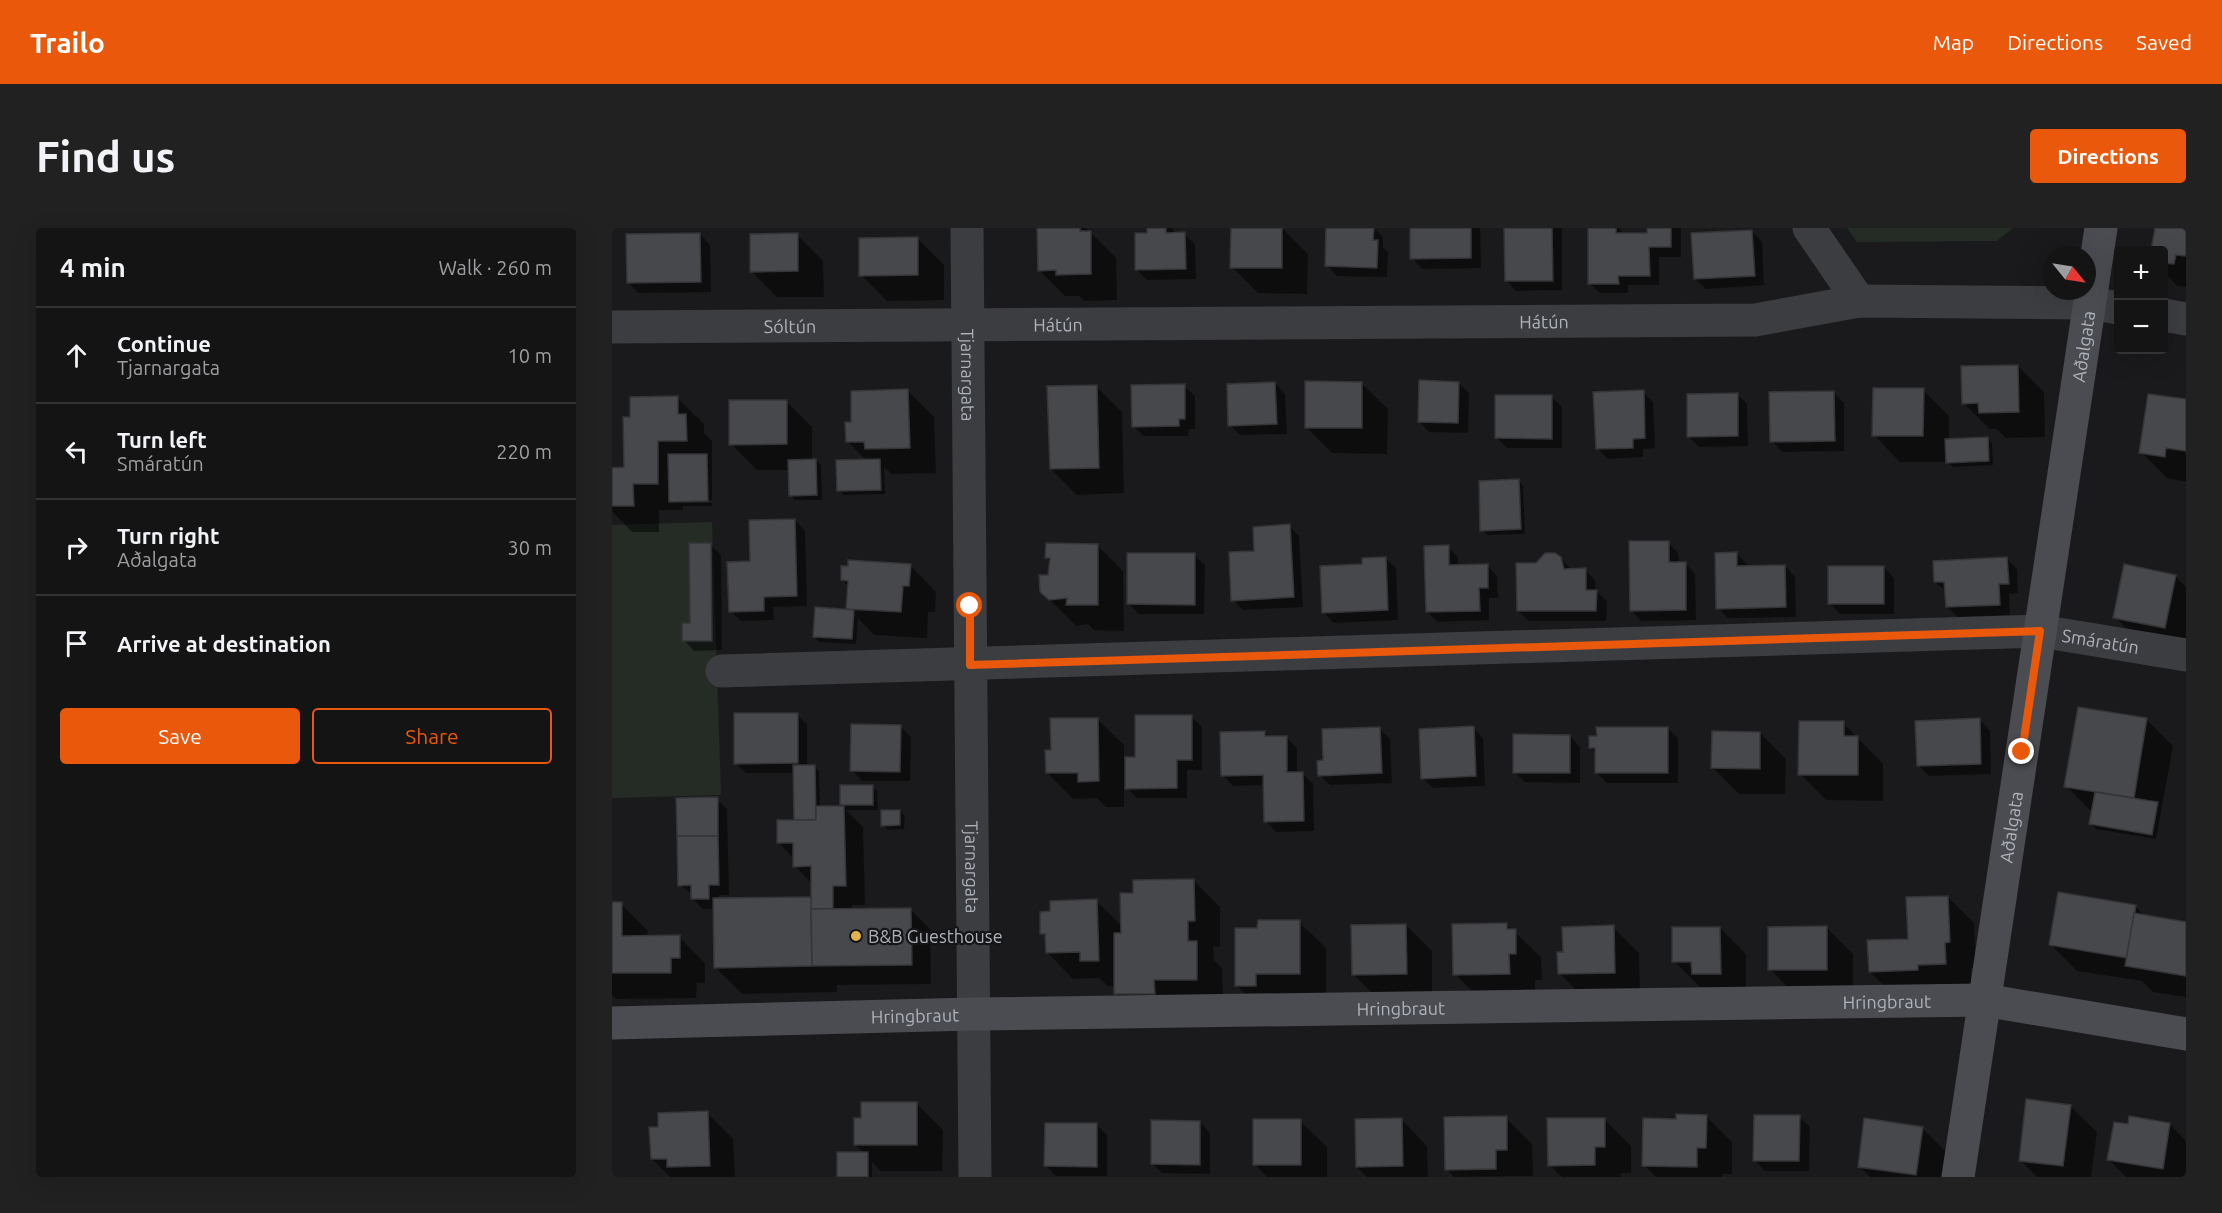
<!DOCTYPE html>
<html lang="en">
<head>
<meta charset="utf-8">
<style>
	:root { --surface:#141415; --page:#212122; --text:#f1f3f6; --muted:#9d9ea0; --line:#333334; --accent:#ea580c }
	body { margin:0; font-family:Ubuntu,sans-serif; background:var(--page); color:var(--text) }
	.controls { position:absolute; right:18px; top:18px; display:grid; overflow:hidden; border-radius:6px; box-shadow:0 6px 24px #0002 }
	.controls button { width:54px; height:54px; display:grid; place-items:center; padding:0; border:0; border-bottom:2px solid var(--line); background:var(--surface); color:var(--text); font:30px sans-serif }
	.compass { position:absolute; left:1430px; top:18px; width:54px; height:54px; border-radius:50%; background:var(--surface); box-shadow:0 6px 24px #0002; rotate:120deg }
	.stop { position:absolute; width:18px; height:18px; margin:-14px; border:4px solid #ea580c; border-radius:50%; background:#fff }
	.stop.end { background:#ea580c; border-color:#fff; box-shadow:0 2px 6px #0008 }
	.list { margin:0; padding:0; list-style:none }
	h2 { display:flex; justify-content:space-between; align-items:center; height:78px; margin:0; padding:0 24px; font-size:26px }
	h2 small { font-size:20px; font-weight:400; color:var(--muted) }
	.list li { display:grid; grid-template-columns:39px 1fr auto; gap:18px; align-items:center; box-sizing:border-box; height:96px; padding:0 24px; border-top:2px solid var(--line) }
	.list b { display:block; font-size:22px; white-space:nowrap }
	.list p { margin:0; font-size:20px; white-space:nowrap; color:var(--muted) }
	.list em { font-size:20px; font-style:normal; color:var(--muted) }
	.actions { display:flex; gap:12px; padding:18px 24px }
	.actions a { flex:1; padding:14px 0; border:2px solid var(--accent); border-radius:6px; text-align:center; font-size:21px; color:var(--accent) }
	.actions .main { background:var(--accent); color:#fff }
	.icon { flex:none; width:33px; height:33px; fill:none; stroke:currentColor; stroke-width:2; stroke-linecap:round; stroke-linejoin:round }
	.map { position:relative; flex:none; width:1574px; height:949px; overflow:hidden; border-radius:6px }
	header { display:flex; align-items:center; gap:36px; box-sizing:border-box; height:84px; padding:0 30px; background:var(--accent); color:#fff }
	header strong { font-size:28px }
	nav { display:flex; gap:33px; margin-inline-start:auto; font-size:21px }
	.intro { display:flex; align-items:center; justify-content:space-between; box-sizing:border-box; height:144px; padding:0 36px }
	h1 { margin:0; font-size:42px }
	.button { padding:15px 27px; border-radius:6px; background:var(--accent); color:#fff; font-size:21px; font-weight:700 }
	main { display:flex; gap:36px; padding:0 36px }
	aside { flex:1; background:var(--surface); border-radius:6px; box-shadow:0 6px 24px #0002 }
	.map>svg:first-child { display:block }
	.green { fill:#252c26 }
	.shadow { fill:#0007 }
	.building { fill:#47484c; stroke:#353538; stroke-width:1.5 }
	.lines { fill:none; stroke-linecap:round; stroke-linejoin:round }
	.street { stroke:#3c3d41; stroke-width:33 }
	.secondary { stroke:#4a4c51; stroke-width:33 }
	.route { stroke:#ea580c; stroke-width:8 }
	.poi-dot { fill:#e4b14b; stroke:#151517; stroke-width:2 }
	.labels { text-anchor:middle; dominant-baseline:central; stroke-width:4.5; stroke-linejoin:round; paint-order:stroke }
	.street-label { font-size:18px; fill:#aeb2bb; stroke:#151517 }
	.poi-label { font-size:18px; fill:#aeb2bb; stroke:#151517; text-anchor:start }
</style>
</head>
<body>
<header>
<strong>Trailo</strong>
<nav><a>Map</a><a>Directions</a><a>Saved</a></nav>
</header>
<div class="intro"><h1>Find us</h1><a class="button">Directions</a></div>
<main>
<aside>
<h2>4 min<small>Walk · 260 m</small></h2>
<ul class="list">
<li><svg class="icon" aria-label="ahead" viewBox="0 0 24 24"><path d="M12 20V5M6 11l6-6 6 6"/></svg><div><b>Continue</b><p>Tjarnargata</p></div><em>10 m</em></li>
<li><svg class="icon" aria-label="left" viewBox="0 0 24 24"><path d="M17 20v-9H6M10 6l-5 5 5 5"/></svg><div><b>Turn left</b><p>Smáratún</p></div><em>220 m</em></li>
<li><svg class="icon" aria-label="right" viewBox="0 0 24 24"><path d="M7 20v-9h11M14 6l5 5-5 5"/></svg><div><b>Turn right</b><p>Aðalgata</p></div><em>30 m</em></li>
<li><svg class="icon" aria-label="arrive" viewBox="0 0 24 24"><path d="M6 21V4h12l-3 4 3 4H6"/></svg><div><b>Arrive at destination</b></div></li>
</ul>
<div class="actions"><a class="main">Save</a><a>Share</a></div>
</aside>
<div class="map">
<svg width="1574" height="949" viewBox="0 0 1574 949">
	<rect width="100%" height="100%" fill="#1a1a1c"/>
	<g class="green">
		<polygon points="1235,0 1401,0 1385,13 1245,14"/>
		<polygon points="100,294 109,567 0,570 0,297"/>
	</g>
	<g class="shadow">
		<polygon points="426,0 473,0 478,4 504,30 505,72 472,73 467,68 453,68 427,42"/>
		<polygon points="536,0 560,0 564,6 572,6 583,16 584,51 535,52 525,42 536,6"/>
		<polygon points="620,0 670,0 696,26 695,66 646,65 620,39"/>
		<polygon points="716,0 762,0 771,9 771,20 776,24 775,49 725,48 715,37"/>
		<polygon points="800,0 868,0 869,40 810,41 800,30"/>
		<polygon points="894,0 950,0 950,62 904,63 894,52"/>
		<polygon points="977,0 1007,0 1013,7 1037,6 1037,0 1069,0 1069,29 1047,29 1047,57 1016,57 1016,65 988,65 977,55"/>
		<polygon points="1544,0 1574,0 1574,59 1565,58 1552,44 1552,22 1540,22"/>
		<polygon points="1140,3 1150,14 1152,57 1094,61 1083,51"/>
		<polygon points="88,6 98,17 99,64 26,65 16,54"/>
		<polygon points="185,7 211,33 212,69 165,69 139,43"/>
		<polygon points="305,10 332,37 332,72 275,73 249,47"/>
		<polygon points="1406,138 1432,164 1433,209 1394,210 1385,201 1378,201 1351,175"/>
		<polygon points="663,155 673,166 675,206 628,207 618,197"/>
		<polygon points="749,155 776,181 775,226 720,225 694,199"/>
		<polygon points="847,155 857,165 856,205 817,204 807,193"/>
		<polygon points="484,158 510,184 512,265 465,267 439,241"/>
		<polygon points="572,158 583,168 583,201 577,201 576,208 532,208 521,198"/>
		<polygon points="1311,162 1337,188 1337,212 1376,211 1380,215 1381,237 1341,239 1335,234 1288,234 1262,207"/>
		<polygon points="296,163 322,189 324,245 280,246 272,239 273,266 232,267 227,262 255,233 236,214 241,195"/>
		<polygon points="1031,164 1041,174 1043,220 1031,221 1031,229 996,231 985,220"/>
		<polygon points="1221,164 1232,175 1232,223 1170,224 1160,213"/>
		<polygon points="1125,166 1135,176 1136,218 1087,219 1077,209"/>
		<polygon points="939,168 950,179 950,220 895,220 885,210"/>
		<polygon points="65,170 92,196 92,205 100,213 100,272 71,272 71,275 100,275 100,278 71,278 71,282 47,282 47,304 20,304 0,283 0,241 13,241 20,191"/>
		<polygon points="174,173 200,199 200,233 204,232 209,237 210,272 183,272 178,267 178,242 145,242 119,216"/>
		<polygon points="1574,173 1574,254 1555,250 1529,224"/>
		<polygon points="907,253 911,258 913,306 875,307 870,302"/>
		<polygon points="183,292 193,303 195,378 161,379 162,392 129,393 118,383 139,335"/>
		<polygon points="677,298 687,308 691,379 631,382 621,372 643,324"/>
		<polygon points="1056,314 1066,325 1067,335 1073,335 1083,346 1084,392 1029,393 1019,382"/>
		<polygon points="98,316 109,327 110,422 82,423 72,412 80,397"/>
		<polygon points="485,317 511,343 512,403 482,402 476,396 464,398 429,363 437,349 439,334 434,329"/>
		<polygon points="836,319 846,329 846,338 875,337 885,348 886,370 877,370 877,392 826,394 815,384"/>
		<polygon points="1125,326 1135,336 1135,339 1173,338 1183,349 1184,389 1116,390 1106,380"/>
		<polygon points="582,327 593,337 592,386 527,386 517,376"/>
		<polygon points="773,330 784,340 786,392 722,395 712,385 752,338"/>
		<polygon points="948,330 959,341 973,342 983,352 984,363 995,373 994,393 917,393 906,383 925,336"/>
		<polygon points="1395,331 1405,341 1406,365 1397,366 1398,387 1346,389 1335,379 1334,364 1323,354"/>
		<polygon points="298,337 324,364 323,384 316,384 315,410 262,407 246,390 244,416 207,414 203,409 238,383 236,381 237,359 230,352"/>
		<polygon points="1272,339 1282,350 1282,386 1228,386 1217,375"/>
		<polygon points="1563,348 1574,359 1574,424 1529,415 1503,389"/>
		<polygon points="185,486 195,497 195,538 202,538 207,543 208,580 232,579 230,577 260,558 265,563 266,582 234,582 251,599 253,677 240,677 240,682 298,681 318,701 319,756 225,757 225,764 130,766 104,740 103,681 91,681 81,671 81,667 68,657 105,571 115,581 117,667 107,667 107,671 200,670 200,656 183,638 182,631 167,615 184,594 183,545 134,545 123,535"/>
		<polygon points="579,488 590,499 590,542 575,542 575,570 525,570 512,557 512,579 494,579 485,570 461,571 435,545 441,524 485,491 512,517 512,531 525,530"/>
		<polygon points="1367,492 1378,502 1379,546 1317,548 1307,538"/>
		<polygon points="1535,492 1561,518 1544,611 1484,601 1479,596 1481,585 1454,558"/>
		<polygon points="1231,495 1271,536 1271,573 1214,572 1188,546"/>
		<polygon points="289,499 299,509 298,553 250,553 240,542"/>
		<polygon points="861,500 871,510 873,558 821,560 810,550"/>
		<polygon points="1055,500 1066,510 1066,555 995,555 985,545 985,526 978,519"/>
		<polygon points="768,501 778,511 780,555 718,557 707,547 713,534"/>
		<polygon points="653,504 658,509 674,509 685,520 685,546 690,545 701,556 702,603 664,604 654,593 653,557 621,558 611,547"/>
		<polygon points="1148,505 1174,531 1173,566 1127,566 1101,540"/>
		<polygon points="958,508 968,519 968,555 913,554 902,544"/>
		<polygon points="288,583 293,588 292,601 276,602 271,597"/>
		<polygon points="582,653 608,679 608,719 601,718 602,732 610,740 611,777 530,792 504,765 504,758 496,758 487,750 461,751 435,724 435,710 430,705 484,673 510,698 522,666"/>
		<polygon points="1336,669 1362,695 1364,740 1359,740 1360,762 1284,770 1258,744 1298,712"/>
		<polygon points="0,676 9,676 35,702 36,709 67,709 93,735 93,755 85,755 84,770 4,771 0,767"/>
		<polygon points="1523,678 1533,688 1574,695 1574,769 1541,764 1530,753 1465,743 1439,717"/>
		<polygon points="687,694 714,720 714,771 650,783 624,757 647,702"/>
		<polygon points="894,696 929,729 930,752 923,752 923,771 869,772 843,746"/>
		<polygon points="794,697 820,723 820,772 767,772 741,746"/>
		<polygon points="1001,699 1027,725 1028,770 973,771 947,745 952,726"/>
		<polygon points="1108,700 1134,726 1134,771 1107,771 1095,759 1088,759 1062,733"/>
		<polygon points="1215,700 1241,726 1241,767 1184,768 1158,741"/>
		<polygon points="305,876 331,902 330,943 269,943 260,934 260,949 226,949 252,925 243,917"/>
		<polygon points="1458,878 1485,904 1479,949 1425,949 1408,932"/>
		<polygon points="95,885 121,911 123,949 58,949 40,931"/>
		<polygon points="1094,888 1120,914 1120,946 1110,946 1110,949 1044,949 1032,937 1065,892"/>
		<polygon points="1187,889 1198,899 1197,943 1153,943 1142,932"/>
		<polygon points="894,890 920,916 921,948 842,949 835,941"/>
		<polygon points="789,891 815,918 816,949 755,949 745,939"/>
		<polygon points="993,892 1019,918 1019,945 1009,945 1009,949 950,949 937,937"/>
		<polygon points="688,893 715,919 715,949 655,949 643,937"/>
		<polygon points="588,894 598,905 598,946 550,945 540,935"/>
		<polygon points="1558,896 1574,913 1574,949 1514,949 1497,932 1517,898"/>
		<polygon points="485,897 495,907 495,948 444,948 434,938"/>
		<polygon points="1310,900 1336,926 1333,949 1258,949 1247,938"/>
	</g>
	<g class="building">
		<polygon points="425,0 468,0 468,3 479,3 479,46 444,47 444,42 426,43"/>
		<polygon points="535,0 554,0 554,5 573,4 574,41 523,42 523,5 535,5"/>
		<polygon points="619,0 670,0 670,40 618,40"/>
		<polygon points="714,0 762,0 761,12 766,12 765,40 713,38"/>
		<polygon points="798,0 859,0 859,30 798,31"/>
		<polygon points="892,0 940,0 941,53 893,53"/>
		<polygon points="976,0 1004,0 1004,5 1035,5 1035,0 1059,0 1059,19 1037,19 1038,48 1006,48 1007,56 976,56"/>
		<polygon points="1543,0 1574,0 1574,28 1564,27 1562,36 1552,35 1552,22 1539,22"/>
		<polygon points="1140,2 1143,48 1082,51 1079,5"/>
		<polygon points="88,5 89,54 15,55 14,6"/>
		<polygon points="186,5 186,43 138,44 138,6"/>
		<polygon points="306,9 306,47 247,48 247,10"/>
		<polygon points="1406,137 1407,184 1367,185 1366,175 1350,176 1349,138"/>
		<polygon points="807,152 847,154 846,195 806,194"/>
		<polygon points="693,153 750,154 750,200 693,200"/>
		<polygon points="663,154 665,196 616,198 615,156"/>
		<polygon points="573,156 573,191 567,191 567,198 520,199 519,157"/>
		<polygon points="485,157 487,240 438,241 435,158"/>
		<polygon points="1261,160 1312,160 1311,208 1260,208"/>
		<polygon points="296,161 298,220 253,221 252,214 234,214 233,194 239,194 239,163"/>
		<polygon points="1032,162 1033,210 1021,211 1021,220 984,221 981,164"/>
		<polygon points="1222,163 1223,213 1158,214 1157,164"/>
		<polygon points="1126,165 1126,208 1075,209 1075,166"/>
		<polygon points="1536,166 1574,171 1574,223 1554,220 1553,229 1527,225"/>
		<polygon points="883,167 940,167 940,211 883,210"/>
		<polygon points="66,168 66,186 74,186 75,213 46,213 46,256 21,256 22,278 0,278 0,240 12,239 11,189 18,189 18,169"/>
		<polygon points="117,172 175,172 175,216 117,217"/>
		<polygon points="1376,209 1377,233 1334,235 1333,211"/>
		<polygon points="56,226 95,226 96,273 57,274"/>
		<polygon points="204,231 205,267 177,268 176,232"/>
		<polygon points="268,231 269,262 225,263 224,232"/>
		<polygon points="907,251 909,301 868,303 867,253"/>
		<polygon points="183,291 185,368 152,369 152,383 117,384 115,334 138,333 137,292"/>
		<polygon points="678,296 682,369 619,373 617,324 642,323 641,299"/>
		<polygon points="1017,313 1057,313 1057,334 1074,334 1074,382 1018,383"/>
		<polygon points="77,315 99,315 100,413 70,413 70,395 78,395"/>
		<polygon points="434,315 486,316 486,377 454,377 455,370 437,372 428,364 427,347 436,347 438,330 433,330"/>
		<polygon points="837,317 837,337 876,336 876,360 867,360 868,383 814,384 812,318"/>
		<polygon points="1125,324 1125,338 1173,337 1174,379 1104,381 1103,325"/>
		<polygon points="515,325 583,325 583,377 515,376"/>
		<polygon points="933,325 943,325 949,329 952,341 974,340 974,362 985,362 984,383 905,383 904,335 924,335"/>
		<polygon points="774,329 776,382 710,385 708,338 750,336 750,330"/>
		<polygon points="1395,329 1397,356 1387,356 1388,377 1334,379 1332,354 1322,354 1321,333"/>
		<polygon points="236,332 299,336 297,358 291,358 289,384 234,381 236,353 229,352 229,338 236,338"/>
		<polygon points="1512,336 1564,347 1553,400 1501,390"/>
		<rect x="1216" y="338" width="56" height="38"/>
		<polygon points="203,379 242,382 240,411 201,409"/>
		<polygon points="1466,479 1535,490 1522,570 1452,559"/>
		<polygon points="122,485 186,485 186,535 122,536"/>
		<polygon points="523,487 580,487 580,532 565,532 565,560 513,561 513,529 523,529"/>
		<polygon points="438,490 486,490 487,553 466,554 466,545 434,545 433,522 439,522"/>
		<polygon points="1368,490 1369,536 1305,538 1303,493"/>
		<polygon points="1187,493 1232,493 1232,508 1246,508 1246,547 1186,547"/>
		<polygon points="239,496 289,497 288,544 238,543"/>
		<polygon points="862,498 864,548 809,551 807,501"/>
		<polygon points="768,499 770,545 706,548 705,533 711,532 710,501"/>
		<polygon points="984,499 1056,499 1056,545 983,545 983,520 977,520 977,508 985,508"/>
		<polygon points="653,503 653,508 675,508 675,544 691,544 692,593 652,594 651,547 609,548 608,504"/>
		<polygon points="1100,503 1148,504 1148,541 1099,540"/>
		<polygon points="901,506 958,507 958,545 901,545"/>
		<polygon points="181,537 203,537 204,592 182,592"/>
		<rect x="228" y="557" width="33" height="20"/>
		<polygon points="1483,564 1546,574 1540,607 1477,596"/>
		<polygon points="106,569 106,608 65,608 64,570"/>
		<polygon points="204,578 232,578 234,658 221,658 221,681 199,681 199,638 181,639 181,615 165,615 165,592 204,592"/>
		<polygon points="269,582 288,582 288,597 269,598"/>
		<polygon points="65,608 106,608 107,657 97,657 97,671 79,671 79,657 66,658"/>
		<polygon points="582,651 583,693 576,693 576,713 585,713 585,752 542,752 543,766 502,766 502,705 509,705 508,665 521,665 521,652"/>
		<polygon points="1446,664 1524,677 1515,730 1437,717"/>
		<polygon points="1336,668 1338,714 1333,715 1334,736 1306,737 1306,742 1257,744 1255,712 1296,711 1294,669"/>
		<polygon points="199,669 200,738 102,740 101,670"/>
		<polygon points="485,671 487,733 468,733 468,724 434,725 433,706 428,706 428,684 438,683 438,673"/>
		<polygon points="0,674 10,674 10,708 68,707 68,730 59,730 59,745 0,745"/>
		<polygon points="299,680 300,737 200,738 199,681"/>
		<polygon points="1522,685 1574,694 1574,748 1513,738"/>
		<polygon points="646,692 688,692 688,746 644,746 644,758 623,758 623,700 645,700"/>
		<polygon points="895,695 895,701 904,701 904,726 897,726 898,746 841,747 840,696"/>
		<polygon points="794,696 795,746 740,747 739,697"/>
		<polygon points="1002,697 1003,745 946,746 945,724 951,724 950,699"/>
		<polygon points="1215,698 1215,742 1156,742 1156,699"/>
		<polygon points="1060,699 1108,699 1109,746 1080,746 1079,734 1060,734"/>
		<polygon points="1414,871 1459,877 1451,938 1407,933"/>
		<polygon points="249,874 305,874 305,917 242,917 242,890 249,890"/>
		<polygon points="96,883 98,938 55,939 55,931 39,931 37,899 46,899 46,885"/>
		<polygon points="1064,886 1095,887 1094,920 1085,920 1085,939 1030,938 1031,890 1064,891"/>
		<polygon points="1142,887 1188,887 1187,933 1141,933"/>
		<polygon points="895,888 895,922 884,922 884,941 833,942 832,889"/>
		<polygon points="1517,888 1558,895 1551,941 1495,932 1502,894 1516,896"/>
		<polygon points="790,890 791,938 744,939 743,891"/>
		<polygon points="935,890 993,890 993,919 983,919 983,937 936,938"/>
		<polygon points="1252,890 1311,899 1304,947 1246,939"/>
		<rect x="641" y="891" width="48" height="46"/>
		<polygon points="539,892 588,893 588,937 539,936"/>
		<polygon points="433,895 485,895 485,939 432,938"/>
		<rect x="225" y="924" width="31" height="25"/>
	</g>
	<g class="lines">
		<g class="street">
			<path id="s1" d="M 355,0 L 363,949"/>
			<polyline points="1197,0 1247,73"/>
			<polyline points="1552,87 1574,91"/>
			<path id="s2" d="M 0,99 L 1143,92 L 1247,73 L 1479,75 L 1506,80"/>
			<path id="s3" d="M 110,443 L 1428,403 L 1574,427"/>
		</g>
		<g class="secondary">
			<path id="s4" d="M 0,795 L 361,786 L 1372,772 L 1574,806"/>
			<path id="s5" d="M 1346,949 L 1489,0"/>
		</g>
	</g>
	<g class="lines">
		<polyline class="route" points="358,378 358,437 1428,403 1410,524"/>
	</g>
	<circle class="poi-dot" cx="244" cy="708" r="6"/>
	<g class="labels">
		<g class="street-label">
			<text stroke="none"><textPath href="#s2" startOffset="932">Hátún</textPath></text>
			<text stroke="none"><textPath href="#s2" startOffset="446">Hátún</textPath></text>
			<text stroke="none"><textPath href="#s2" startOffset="178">Sóltún</textPath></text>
			<text stroke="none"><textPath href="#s5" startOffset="840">Aðalgata</textPath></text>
			<text stroke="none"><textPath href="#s1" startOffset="147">Tjarnargata</textPath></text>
			<text stroke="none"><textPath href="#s3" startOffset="1380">Smáratún</textPath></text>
			<text stroke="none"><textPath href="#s5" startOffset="354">Aðalgata</textPath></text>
			<text stroke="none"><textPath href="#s1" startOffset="639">Tjarnargata</textPath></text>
			<text stroke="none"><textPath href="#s4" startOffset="1275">Hringbraut</textPath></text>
			<text stroke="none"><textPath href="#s4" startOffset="789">Hringbraut</textPath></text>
			<text stroke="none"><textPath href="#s4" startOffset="303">Hringbraut</textPath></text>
		</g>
		<g class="poi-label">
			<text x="256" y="708">B&amp;B Guesthouse</text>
		</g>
	</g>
</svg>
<div class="controls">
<button>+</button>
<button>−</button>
</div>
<svg class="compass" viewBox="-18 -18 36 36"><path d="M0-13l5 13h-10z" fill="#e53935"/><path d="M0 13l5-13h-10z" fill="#9d9ea0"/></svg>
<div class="stop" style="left:358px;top:378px"></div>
<div class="stop end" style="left:1410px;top:524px"></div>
</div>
</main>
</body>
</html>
